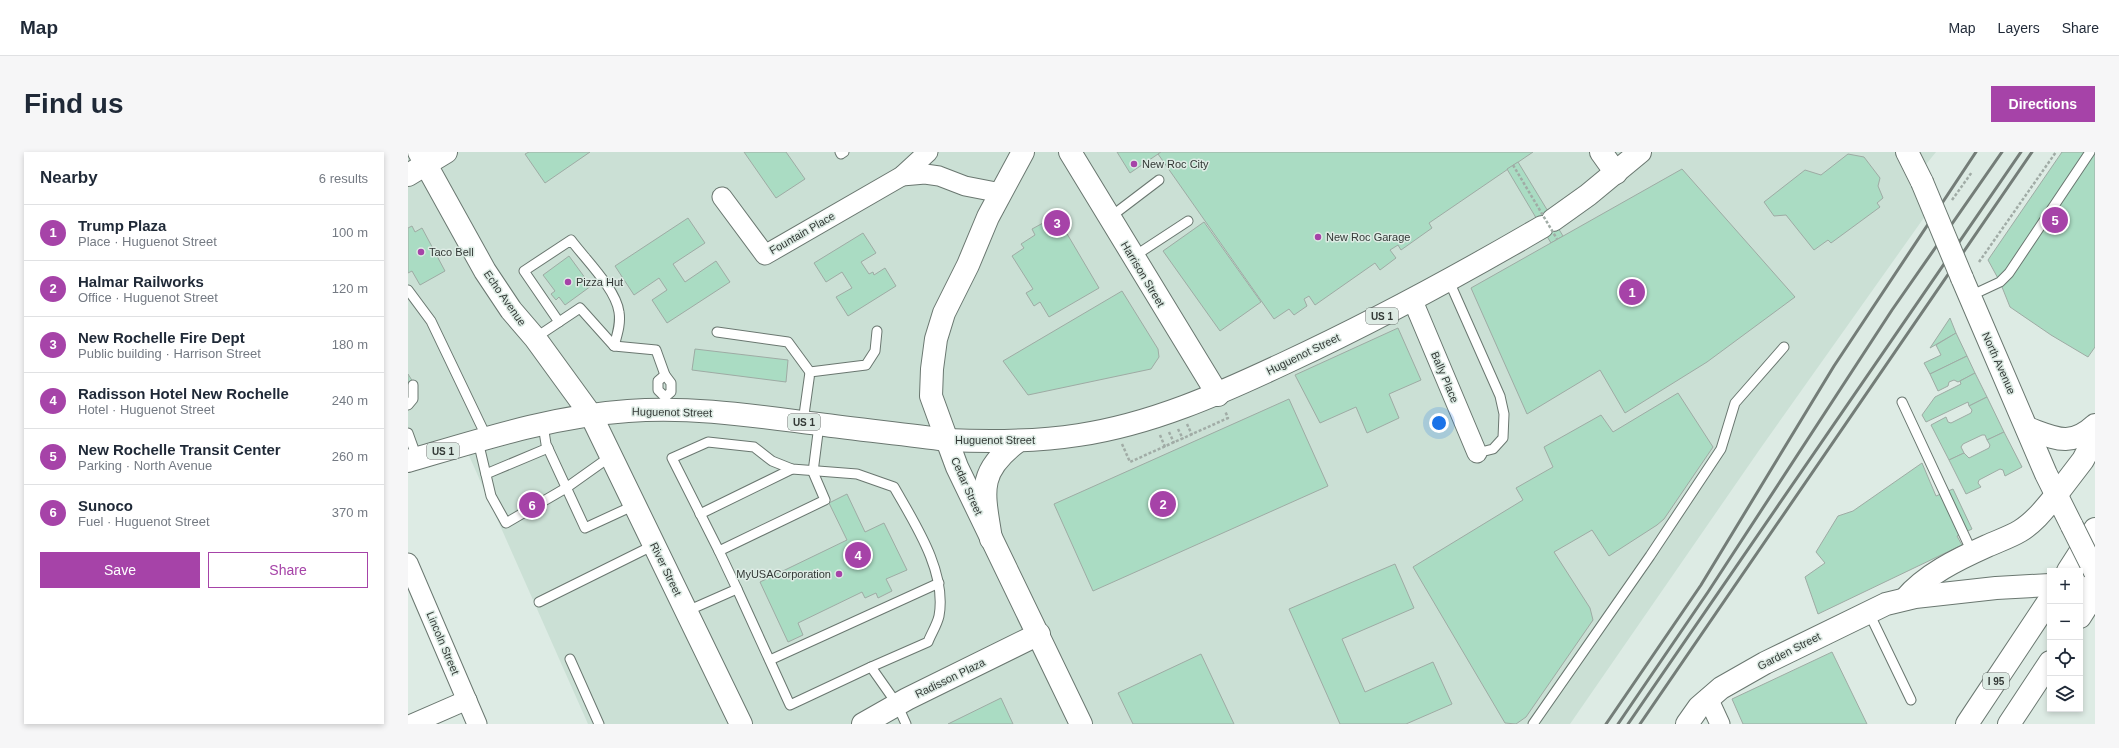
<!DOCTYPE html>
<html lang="en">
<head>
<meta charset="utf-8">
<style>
	:root { --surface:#fff; --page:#f6f6f7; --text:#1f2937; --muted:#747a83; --line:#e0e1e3; --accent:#a643a8 }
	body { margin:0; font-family:Helvetica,sans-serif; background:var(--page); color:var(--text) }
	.controls { position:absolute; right:12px; bottom:12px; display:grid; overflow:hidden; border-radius:0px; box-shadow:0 2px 6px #0003 }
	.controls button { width:36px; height:36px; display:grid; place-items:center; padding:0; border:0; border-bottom:1px solid var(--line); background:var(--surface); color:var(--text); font:20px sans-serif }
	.you { position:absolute; left:1031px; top:271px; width:14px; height:14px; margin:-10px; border:3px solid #fff; border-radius:50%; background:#1a73e8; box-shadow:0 0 0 6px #1a73e833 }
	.badge { display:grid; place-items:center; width:26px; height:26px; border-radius:50%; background:var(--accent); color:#fff; font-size:13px; font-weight:700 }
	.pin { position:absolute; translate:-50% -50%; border:2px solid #fff; box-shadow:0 1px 4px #0006 }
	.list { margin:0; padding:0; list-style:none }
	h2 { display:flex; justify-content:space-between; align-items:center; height:52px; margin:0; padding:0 16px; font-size:17px }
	h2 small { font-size:13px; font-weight:400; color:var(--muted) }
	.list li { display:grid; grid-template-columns:26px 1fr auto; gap:12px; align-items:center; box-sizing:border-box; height:56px; padding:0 16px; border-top:1px solid var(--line) }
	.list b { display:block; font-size:15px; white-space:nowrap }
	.list p { margin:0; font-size:13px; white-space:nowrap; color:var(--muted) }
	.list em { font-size:13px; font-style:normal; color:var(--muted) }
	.actions { display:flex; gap:8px; padding:12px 16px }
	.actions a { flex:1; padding:9px 0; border:1px solid var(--accent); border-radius:0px; text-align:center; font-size:14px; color:var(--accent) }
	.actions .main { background:var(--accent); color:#fff }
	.icon { flex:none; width:22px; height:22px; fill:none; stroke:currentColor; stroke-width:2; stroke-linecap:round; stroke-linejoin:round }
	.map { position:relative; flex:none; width:1687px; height:572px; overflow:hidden; border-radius:0px }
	header { display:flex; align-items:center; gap:24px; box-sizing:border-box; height:56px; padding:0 20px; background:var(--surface); border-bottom:1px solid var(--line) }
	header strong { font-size:19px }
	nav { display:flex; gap:22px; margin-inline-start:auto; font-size:14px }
	.intro { display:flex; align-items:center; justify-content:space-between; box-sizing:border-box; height:96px; padding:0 24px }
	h1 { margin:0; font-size:28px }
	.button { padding:10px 18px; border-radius:0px; background:var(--accent); color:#fff; font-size:14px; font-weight:700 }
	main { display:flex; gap:24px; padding:0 24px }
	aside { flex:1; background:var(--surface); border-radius:0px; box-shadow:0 2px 6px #0003 }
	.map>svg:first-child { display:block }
	.built { fill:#cbe0d5 }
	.building { fill:#aadcc3; stroke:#9eaba4 }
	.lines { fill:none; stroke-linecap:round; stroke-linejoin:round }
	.service-casing { stroke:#6a7770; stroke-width:11 }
	.minor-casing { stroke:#6a7770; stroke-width:21 }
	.tertiary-casing { stroke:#6a7770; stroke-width:24 }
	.secondary-casing { stroke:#6a7770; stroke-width:24 }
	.primary-casing { stroke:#6a7770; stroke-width:24 }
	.motorway-casing { stroke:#6a7770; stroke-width:24 }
	.path { stroke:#a1aca6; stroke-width:2.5; stroke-dasharray:3 2; stroke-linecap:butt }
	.service { stroke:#fff; stroke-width:9 }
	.minor { stroke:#fff; stroke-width:19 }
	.tertiary { stroke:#fff; stroke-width:22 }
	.secondary { stroke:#fff; stroke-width:22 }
	.primary { stroke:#fff; stroke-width:22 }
	.motorway { stroke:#fff; stroke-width:22 }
	.rail { stroke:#747d78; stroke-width:3 }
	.primary-bridge-casing { stroke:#6a7770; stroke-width:24; stroke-linecap:butt }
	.path-bridge { stroke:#a1aca6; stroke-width:2.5; stroke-dasharray:3 2; stroke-linecap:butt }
	.primary-bridge { stroke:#fff; stroke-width:22 }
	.poi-dot { fill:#a643a8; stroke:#ddebe4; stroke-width:1.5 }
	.labels { text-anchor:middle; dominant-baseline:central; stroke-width:3; stroke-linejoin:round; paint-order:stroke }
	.shield { fill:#ddebe4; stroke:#666e6a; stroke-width:1 }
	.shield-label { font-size:10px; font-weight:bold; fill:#333936 }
	.poi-label { font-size:11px; fill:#333936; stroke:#ddebe4; text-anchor:start }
	.street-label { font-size:11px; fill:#333936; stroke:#ddebe4 }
</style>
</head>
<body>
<header>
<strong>Map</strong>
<nav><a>Map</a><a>Layers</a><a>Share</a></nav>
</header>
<div class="intro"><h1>Find us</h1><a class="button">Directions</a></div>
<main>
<aside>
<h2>Nearby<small>6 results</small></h2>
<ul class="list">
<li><span class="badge">1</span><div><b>Trump Plaza</b><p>Place · Huguenot Street</p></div><em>100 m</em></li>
<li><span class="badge">2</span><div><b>Halmar Railworks</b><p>Office · Huguenot Street</p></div><em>120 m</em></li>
<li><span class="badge">3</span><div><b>New Rochelle Fire Dept</b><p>Public building · Harrison Street</p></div><em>180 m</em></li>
<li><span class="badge">4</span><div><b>Radisson Hotel New Rochelle</b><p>Hotel · Huguenot Street</p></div><em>240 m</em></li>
<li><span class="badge">5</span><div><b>New Rochelle Transit Center</b><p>Parking · North Avenue</p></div><em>260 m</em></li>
<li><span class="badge">6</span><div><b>Sunoco</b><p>Fuel · Huguenot Street</p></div><em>370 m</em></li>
</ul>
<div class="actions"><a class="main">Save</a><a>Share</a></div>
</aside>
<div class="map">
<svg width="1687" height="572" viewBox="0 0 1687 572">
	<rect width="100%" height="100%" fill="#ddebe4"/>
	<polygon class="built" points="0,0 1528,0 1507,26 1520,60 1352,297 1162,572 180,572 55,290 0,304"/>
	<g class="building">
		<polygon points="121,0 182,0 137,31 117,2"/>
		<polygon points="336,0 378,0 397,27 368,46"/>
		<polygon points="709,0 753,0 722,21"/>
		<polygon points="753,0 1125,0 1021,71 1024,76 993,98 990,93 982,98 988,106 972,118 967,111 907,153 901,144 896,147 899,154 886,163 881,157 866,167 750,2"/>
		<polygon points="1654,0 1687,0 1687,195 1680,205 1643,183 1602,155 1592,130 1580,108"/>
		<polygon points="1440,2 1456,5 1472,26 1470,34 1475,46 1469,51 1472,55 1423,91 1420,88 1406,98 1378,63 1366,64 1356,50 1397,18 1413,23"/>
		<polygon points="1110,10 1155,84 1143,91 1099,17"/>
		<polygon points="1274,17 1387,145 1299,210 1217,261 1192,218 1119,262 1063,136"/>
		<polygon points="280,66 297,91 265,112 277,130 308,109 322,130 259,171 244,148 259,138 251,126 226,143 207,114"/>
		<polygon points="643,70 647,78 655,75 691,136 641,165 632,150 626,154 618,141 625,137 604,104 616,96 613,92 627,83 624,77 635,71 637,74"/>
		<polygon points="796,70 853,150 812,179 755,99"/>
		<polygon points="4,74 7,80 14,76 37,119 12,133 4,119 0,121 0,76"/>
		<polygon points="455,81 468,101 453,110 461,122 465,120 466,123 477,116 488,134 440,164 428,145 444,136 434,120 418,130 406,111"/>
		<polygon points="161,104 183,134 157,153 151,145 148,148 143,142 147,139 135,123"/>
		<polygon points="714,139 750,197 751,205 743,217 620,243 595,209"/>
		<polygon points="1542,166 1548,181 1522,196"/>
		<polygon points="990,176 1013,228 981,242 991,266 959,281 948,255 912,271 887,223"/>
		<polygon points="1548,181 1559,204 1522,222 1516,211 1533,203 1528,193"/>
		<polygon points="287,197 380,208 378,230 284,218"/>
		<polygon points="1559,204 1567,221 1550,230 1546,228 1541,230 1540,234 1530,239 1522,222"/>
		<polygon points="1567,221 1579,245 1561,254 1560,250 1518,270 1514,263 1527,245 1553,232 1552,229"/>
		<polygon points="0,222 5,230 0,233"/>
		<polygon points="1270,241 1305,295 1256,367 1249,373 1201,404 1184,378 1146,400 1182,456 1185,468 1118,565 1108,572 1097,571 1005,415 1115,348 1108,336 1145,315 1136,295 1193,263 1205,280"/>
		<polygon points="1579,245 1596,280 1579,288 1577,283 1574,283 1555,292 1553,295 1556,301 1541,308 1523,273 1538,265 1540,270 1543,271 1563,261 1564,258 1561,254"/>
		<polygon points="881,247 920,334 685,439 646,352"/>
		<polygon points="1596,280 1614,315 1597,324 1595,318 1592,317 1571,328 1570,331 1573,335 1558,342 1541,308 1556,301 1561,306 1581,296 1582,293 1579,288"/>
		<polygon points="1514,311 1528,344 1545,337 1564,377 1549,384 1554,393 1410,462 1397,425 1417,411 1408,400 1430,364 1445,359"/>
		<polygon points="439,342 457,380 476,371 499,418 478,427 484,439 470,446 468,441 457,446 454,440 390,471 395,483 380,490 352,430 439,388 421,351"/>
		<polygon points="987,412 1006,456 934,487 957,540 1025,510 1044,552 998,572 932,572 881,457"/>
		<polygon points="1424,500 1459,572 1335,572 1324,547"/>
		<polygon points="793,502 826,572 725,572 710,541"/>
		<polygon points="593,546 605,572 540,572"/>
	</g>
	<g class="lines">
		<g class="service-casing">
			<g id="service">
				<polyline points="432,0 433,2 436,0"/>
				<polyline points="701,66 751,28"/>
				<polyline points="725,105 780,69"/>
				<polyline points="1041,129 1092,244 1096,262 1095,286 1085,297 1069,301"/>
				<polyline points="0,138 23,169 79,286"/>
				<polyline points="1562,144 1592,130 1601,121 1682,0"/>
				<path d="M 151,170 L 116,119 L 163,88 C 177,107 208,137 211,160 C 213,172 209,183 206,194"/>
				<polyline points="309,180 380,190 402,220"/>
				<polyline points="127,186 172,156 206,194 248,198 257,223 263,231 263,240 257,245"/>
				<polyline points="257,223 250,229 250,238 257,245 257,250"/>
				<polyline points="1494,250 1564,400"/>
				<polyline points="0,253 5,247 5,233"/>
				<polyline points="395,270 402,220 458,213 467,199 469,179"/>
				<polyline points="135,273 138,292 177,376 227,353"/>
				<polyline points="0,281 9,306"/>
				<polyline points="70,289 83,344 98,371 158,336 203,304"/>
				<polyline points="78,322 140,296"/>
				<polyline points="292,362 384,317"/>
				<path d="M 311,399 L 264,306 L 300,290 L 346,295 L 364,309 L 384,317 L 449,322 L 486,335 C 507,372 539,420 531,464 C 529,473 523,482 520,490 L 463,515"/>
				<polyline points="329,437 382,553 463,515 489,552 498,572"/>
				<polyline points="131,450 246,393"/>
				<polyline points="279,459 329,437 311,399 417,348 405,320 411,273"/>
				<polyline points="1461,461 1503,548"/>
				<polyline points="162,507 191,572"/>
				<polyline points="362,508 531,431"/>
				<polyline points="1125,572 1242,404 1313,297 1327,251 1376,195"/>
			</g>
		</g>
		<g class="minor-casing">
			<g id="minor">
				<polyline points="494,24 517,22 531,24 557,34 593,41"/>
				<polyline points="314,45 357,103 494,24 520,0"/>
				<polyline points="1005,149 1069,301"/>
				<polyline points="0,411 69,572"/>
				<polyline points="1300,546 1312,572"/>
				<polyline points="4,572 59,548"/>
			</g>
		</g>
		<g class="tertiary-casing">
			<g id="tertiary">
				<polyline points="662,0 810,243"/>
				<polyline points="1193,0 1208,21"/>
				<polyline points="539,288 523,244 524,217 528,187 536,161 560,113 580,65 615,0"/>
				<polyline points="1649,342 1675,308 1687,285"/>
				<polyline points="455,572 499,547 631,482"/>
			</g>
		</g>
		<g class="secondary-casing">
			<g id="secondary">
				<polyline points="11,0 77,119 103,158 127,186 183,263 333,572"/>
				<polyline points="539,288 549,315 673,572"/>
				<polyline points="1672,431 1687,430"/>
				<path d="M 1497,447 C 1517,423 1550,407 1579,394 C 1590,389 1602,385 1612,379 C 1627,370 1638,355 1649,342"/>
				<polyline points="1279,572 1291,555 1313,536 1357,511 1478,452 1507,445 1588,436 1642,433"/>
			</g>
		</g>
		<g class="primary-casing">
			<g id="primary">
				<polyline points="1499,0 1514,30"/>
				<polyline points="0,23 38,0"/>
				<polyline points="1145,68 1180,43 1232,0"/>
				<polyline points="1554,126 1638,322 1664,374"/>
				<path d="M 1619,276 C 1647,286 1662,296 1687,273"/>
				<path d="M 0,309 C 72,288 145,264 220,259 C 284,254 347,264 410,272 C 453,278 496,282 539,288 C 583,290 626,290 671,283 C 744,272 811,242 877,211 C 965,170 1050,124 1134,75"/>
				<path d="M 583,387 C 576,341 568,321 609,290"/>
			</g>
		</g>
		<g class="motorway-casing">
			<g id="motorway">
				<polyline points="1660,419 1687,377"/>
				<polyline points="1672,465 1687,441"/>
				<polyline points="1559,572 1642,447"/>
				<polyline points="1601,572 1642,510"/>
			</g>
		</g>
		<g class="path">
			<polyline points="1544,48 1564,20"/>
			<polyline points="1571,110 1648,0"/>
			<polyline points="779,272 784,283"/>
			<polyline points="770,277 775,287"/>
			<polyline points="761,280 766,291"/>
			<polyline points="752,283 757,295"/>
			<polyline points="714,292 722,310 820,266 817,259"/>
		</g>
		<use href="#service" class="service"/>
		<use href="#minor" class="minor"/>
		<use href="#tertiary" class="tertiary"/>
		<use href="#secondary" class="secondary"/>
		<use href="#primary" class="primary"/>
		<use href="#motorway" class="motorway"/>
		<g class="rail">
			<polyline points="1198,572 1293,433 1426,214 1568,0"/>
			<polyline points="1210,572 1300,440 1484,158 1594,0"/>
			<polyline points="1220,572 1613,0"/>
			<polyline points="1232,572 1624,0"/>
		</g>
		<g class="primary-bridge-casing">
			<g id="primary-bridge">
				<polyline points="1514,30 1554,126"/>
				<polyline points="1664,374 1687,420"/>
			</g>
		</g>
		<polyline class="path-bridge" points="1105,13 1149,87"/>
		<use href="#primary-bridge" class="primary-bridge"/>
	</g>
	<g class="poi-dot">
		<circle cx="726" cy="12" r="4"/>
		<circle cx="910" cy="85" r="4"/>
		<circle cx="13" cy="100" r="4"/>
		<circle cx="160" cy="130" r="4"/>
		<circle cx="431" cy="422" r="4"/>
	</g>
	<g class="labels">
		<g class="shield">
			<rect x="958" y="156" width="32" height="16" rx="3"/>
			<rect x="380" y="262" width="32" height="16" rx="3"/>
			<rect x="19" y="291" width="32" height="16" rx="3"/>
			<rect x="1575" y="521" width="26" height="16" rx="3"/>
		</g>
		<g class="shield-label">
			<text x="974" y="164">US 1</text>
			<text x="396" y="270">US 1</text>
			<text x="35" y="299">US 1</text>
			<text x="1588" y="529">I 95</text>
		</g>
		<g class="poi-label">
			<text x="734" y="12">New Roc City</text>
			<text x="918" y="85">New Roc Garage</text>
			<text x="21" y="100">Taco Bell</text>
			<text x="168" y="130">Pizza Hut</text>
			<text x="423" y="422" text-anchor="end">MyUSACorporation</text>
		</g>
		<g class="street-label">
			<text transform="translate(394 81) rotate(-30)">Fountain Place</text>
			<text transform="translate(735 122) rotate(59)">Harrison Street</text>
			<text transform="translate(97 146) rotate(55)">Echo Avenue</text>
			<text transform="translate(895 202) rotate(-26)">Huguenot Street</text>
			<text transform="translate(1591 211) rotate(66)">North Avenue</text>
			<text transform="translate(1037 225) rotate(67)">Bally Place</text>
			<text transform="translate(264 260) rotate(1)">Huguenot Street</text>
			<text x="587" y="288">Huguenot Street</text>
			<text transform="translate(559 334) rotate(66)">Cedar Street</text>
			<text transform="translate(258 417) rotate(64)">River Street</text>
			<text transform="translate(35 491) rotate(67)">Lincoln Street</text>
			<text transform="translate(1381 499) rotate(-27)">Garden Street</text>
			<text transform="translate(542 526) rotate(-26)">Radisson Plaza</text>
		</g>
	</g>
</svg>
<div class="controls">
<button>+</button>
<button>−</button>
<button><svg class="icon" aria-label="locate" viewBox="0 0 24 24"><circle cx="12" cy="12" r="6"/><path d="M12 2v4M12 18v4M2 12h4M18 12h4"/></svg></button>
<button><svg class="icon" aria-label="layers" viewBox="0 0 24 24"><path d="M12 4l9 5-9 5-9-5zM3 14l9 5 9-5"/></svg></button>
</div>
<div class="you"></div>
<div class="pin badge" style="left:1224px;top:140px">1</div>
<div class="pin badge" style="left:755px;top:352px">2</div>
<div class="pin badge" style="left:649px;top:71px">3</div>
<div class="pin badge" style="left:450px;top:403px">4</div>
<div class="pin badge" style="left:1647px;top:68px">5</div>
<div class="pin badge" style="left:124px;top:353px">6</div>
</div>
</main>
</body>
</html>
